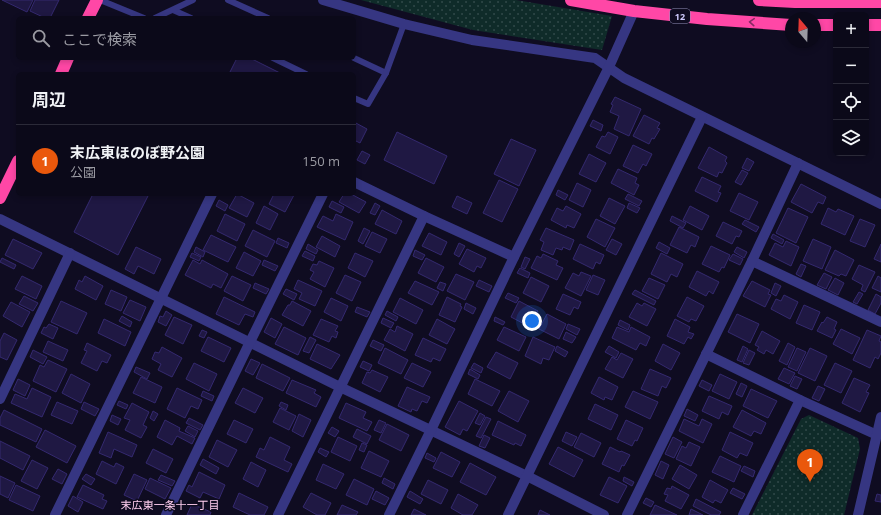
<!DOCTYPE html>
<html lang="ja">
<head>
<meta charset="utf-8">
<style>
	:root { --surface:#0b0919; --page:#141222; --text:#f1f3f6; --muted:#9a9aa2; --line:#2b2a38; --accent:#ea580c }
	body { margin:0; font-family:"Open Sans","Noto Sans JP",sans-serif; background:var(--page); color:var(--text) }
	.controls { position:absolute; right:12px; top:12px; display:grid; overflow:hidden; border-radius:6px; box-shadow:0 2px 6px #0003 }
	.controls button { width:36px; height:36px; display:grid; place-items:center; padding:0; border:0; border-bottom:1px solid var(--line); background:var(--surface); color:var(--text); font:20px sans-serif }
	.compass { position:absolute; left:785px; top:12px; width:36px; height:36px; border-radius:50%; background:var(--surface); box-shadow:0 2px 6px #0003; rotate:341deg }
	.you { position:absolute; left:532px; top:321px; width:14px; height:14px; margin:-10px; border:3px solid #fff; border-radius:50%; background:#1a73e8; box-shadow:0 0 0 6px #1a73e833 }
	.badge { display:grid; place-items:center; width:26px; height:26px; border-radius:50%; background:var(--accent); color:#fff; font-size:13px; font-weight:700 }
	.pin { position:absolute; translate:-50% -33px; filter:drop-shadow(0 1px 2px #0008) }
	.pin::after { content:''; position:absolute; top:21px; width:14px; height:12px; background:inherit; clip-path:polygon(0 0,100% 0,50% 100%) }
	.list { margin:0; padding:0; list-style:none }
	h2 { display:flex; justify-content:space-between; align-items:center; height:52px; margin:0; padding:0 16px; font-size:17px }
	h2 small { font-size:13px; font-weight:400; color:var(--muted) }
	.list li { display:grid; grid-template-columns:26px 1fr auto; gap:12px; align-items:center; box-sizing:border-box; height:72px; padding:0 16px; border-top:1px solid var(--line) }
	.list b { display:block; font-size:15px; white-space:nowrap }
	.list p { margin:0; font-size:13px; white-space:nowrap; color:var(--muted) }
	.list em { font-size:13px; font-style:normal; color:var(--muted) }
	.icon { flex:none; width:22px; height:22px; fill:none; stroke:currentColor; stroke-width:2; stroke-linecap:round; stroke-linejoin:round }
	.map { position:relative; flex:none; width:881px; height:515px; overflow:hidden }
	.search { position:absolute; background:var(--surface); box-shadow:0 2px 6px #0003; left:16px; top:16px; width:340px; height:44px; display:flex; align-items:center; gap:10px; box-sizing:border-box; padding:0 14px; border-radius:6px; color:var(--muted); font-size:15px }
	.panel { position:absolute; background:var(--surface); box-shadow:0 2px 6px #0003; left:16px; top:72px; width:340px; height:124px; border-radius:6px }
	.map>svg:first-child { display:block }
	.green { fill:url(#green-dots) }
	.building { fill:#1f1843; stroke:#34296f }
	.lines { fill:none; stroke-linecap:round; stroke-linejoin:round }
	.lane { stroke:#363682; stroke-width:6 }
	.street { stroke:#363682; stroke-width:10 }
	.highway { stroke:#ff47a6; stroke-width:12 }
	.oneway { stroke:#872a64 }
	.labels { text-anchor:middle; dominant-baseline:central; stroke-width:3; stroke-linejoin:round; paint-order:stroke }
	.shield { fill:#0f0c21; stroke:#9692bc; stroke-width:1 }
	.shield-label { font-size:9px; font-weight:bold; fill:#d0ccff }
	.neighbourhood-label { font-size:11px; fill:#ffceef; stroke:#0f0c21 }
</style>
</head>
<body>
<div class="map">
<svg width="881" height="515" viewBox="0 0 881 515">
	<defs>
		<pattern id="green-dots" width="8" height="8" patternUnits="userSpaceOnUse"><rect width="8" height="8" fill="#0f2b29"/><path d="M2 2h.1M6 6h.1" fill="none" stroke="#314949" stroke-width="1.8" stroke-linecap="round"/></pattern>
	</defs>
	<rect width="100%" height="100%" fill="#0f0c21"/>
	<g class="green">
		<polygon points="361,0 516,0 612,16 602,50 473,30"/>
		<polygon points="809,415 858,438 860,449 844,515 752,515 801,419"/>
	</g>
	<g class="building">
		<polygon points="2,0 33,0 27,12"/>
		<polygon points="35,0 59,0 50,18 45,18 30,11"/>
		<polygon points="237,58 250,58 282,74 229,74"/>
		<polygon points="615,97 641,109 629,136 614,129 619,116 610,112 613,105 611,104"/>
		<polygon points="644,115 660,123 657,128 660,129 654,139 652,138 649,144 633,136"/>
		<polygon points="593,120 603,125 601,131 590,126"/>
		<polygon points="354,122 367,129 360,143 354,140"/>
		<polygon points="397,132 447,156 434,184 384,160"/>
		<polygon points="608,132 618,137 610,154 596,147 602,136 605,137"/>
		<polygon points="511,139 536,150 519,186 494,174"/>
		<polygon points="633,145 652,154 646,166 643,164 638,173 623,166"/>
		<polygon points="709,147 727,157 725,161 727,163 722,173 719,172 717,177 698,168"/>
		<polygon points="362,151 370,155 365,164 357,160"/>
		<polygon points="589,154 606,163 596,182 579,174"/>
		<polygon points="747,158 754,162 749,171 742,168"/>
		<polygon points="618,169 637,178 635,183 639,185 634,195 611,183"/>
		<polygon points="742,170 748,173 741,185 735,182"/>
		<polygon points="702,177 721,186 718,192 721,193 717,202 695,191"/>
		<polygon points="499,180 518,189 502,222 483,213"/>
		<polygon points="577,183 591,190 583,207 569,200"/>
		<polygon points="801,184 826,197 823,204 818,202 812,213 791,202"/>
		<polygon points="558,190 568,195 565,200 556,195"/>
		<polygon points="739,193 758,202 749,220 730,211"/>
		<polygon points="93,194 149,194 118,255 74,232"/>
		<polygon points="237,194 254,203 247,217 229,208"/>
		<polygon points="274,194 294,195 285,212 269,204"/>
		<polygon points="344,194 351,194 366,202 359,213 339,202"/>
		<polygon points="628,194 642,201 639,206 625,199"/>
		<polygon points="457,196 472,203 467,214 452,207"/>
		<polygon points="609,198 625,206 615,224 600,216"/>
		<polygon points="219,200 228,205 225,211 216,206"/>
		<polygon points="332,201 344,207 341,213 329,207"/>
		<polygon points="375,203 380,206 375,215 370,213"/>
		<polygon points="629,203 640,208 637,213 627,208"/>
		<polygon points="264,206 278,214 270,230 256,223"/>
		<polygon points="566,206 581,214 574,228 567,225 566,228 551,220 557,208 563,211"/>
		<polygon points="690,206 709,216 702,230 683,220"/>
		<polygon points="788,208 808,217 796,243 776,233"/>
		<polygon points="828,208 836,212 838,209 854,216 845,235 821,224"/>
		<polygon points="382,210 402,221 396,234 375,224"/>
		<polygon points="225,214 245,224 237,241 217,231"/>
		<polygon points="336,214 353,222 345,240 317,227 323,216 333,221"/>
		<polygon points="672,216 686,223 683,228 670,221"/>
		<polygon points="596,219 615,228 605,247 587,237"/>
		<polygon points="860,219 875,225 865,247 850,241"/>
		<polygon points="745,220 759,227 756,232 742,224"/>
		<polygon points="723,222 742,231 739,237 736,236 732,244 716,236"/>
		<polygon points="679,227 699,237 695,247 691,245 687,253 670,245"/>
		<polygon points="364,228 370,231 363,244 358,241"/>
		<polygon points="546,228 574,240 570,250 563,247 562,250 556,248 553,255 541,250 544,242 540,240"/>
		<polygon points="253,230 275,241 267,257 245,246"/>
		<polygon points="372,232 387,239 380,253 365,246"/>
		<polygon points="429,233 447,242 441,255 422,246"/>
		<polygon points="773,234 784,240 782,244 771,238"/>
		<polygon points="211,235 236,247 228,262 203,250"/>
		<polygon points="322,236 340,246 335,257 316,247"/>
		<polygon points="278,238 289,243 287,248 276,243"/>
		<polygon points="13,239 42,253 33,269 5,255"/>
		<polygon points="612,239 622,244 616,255 606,250"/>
		<polygon points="813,239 831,247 822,269 803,261"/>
		<polygon points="786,241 799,247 791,266 769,255 775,243 783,247"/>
		<polygon points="659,242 670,248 667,254 656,248"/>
		<polygon points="459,243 465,246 459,257 454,254"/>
		<polygon points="308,244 318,250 316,254 306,249"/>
		<polygon points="580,244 604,255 600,264 596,262 593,269 573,259"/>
		<polygon points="881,244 881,262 874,259"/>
		<polygon points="711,246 730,255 724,268 722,267 719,272 702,264"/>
		<polygon points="136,247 161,259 154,274 138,266 134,274 125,269"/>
		<polygon points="196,247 205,252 203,257 194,252"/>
		<polygon points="737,247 747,252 744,258 734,252"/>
		<polygon points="467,249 486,258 481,268 477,266 474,272 459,264"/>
		<polygon points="415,250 425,255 422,260 413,256"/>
		<polygon points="835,250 854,260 846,276 841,274 839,276 825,270"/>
		<polygon points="305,251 315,256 313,261 302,256"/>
		<polygon points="244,252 261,261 253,276 236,268"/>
		<polygon points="192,253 201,257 199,261 190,257"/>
		<polygon points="355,253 373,261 365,277 348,268"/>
		<polygon points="661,253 683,264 677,277 671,274 667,282 651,274"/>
		<polygon points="543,254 558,261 556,265 563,268 557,280 531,268 537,256 541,258"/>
		<polygon points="733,254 743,259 740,265 729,260"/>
		<polygon points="525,257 530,259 525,269 521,267"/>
		<polygon points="2,258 16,265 14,269 0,262"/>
		<polygon points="426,258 444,267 436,282 418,273"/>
		<polygon points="193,260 200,264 202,260 228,274 221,288 213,284 211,288 185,275"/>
		<polygon points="264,260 278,266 275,271 262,265"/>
		<polygon points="319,261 334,268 325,287 310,279 314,272 310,270 313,264 317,265"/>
		<polygon points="801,264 806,266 801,277 796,274"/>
		<polygon points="859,265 875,272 865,292 861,290 863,285 852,279"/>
		<polygon points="520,268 530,273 528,278 517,273"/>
		<polygon points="697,271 719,282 713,294 709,291 706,296 689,287"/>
		<polygon points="581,272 591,276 581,296 565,288 573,273 579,276"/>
		<polygon points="824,273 832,277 826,289 817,285"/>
		<polygon points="456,274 474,282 465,300 447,291"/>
		<polygon points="345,275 361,282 352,301 336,293"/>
		<polygon points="593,275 605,280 598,295 586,290"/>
		<polygon points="22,276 42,286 36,299 15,289"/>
		<polygon points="85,276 103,286 96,300 75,289 79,280 82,282"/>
		<polygon points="232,276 251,285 243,301 224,291"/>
		<polygon points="878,276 881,278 881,292 872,288"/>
		<polygon points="531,277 549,286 541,302 523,293"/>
		<polygon points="649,278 665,285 658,299 642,291"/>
		<polygon points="835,278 844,283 838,295 828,290"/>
		<polygon points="298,280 322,291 315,306 299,299 302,293 294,289"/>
		<polygon points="479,280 492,286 489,292 476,286"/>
		<polygon points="415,281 439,292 432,305 408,293"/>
		<polygon points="752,281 770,290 768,294 771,295 765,307 743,296"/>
		<polygon points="440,282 446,284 443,291 437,288"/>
		<polygon points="255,283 269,289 266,294 253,288"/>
		<polygon points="775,283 781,286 776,296 771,293"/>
		<polygon points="286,289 297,294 294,300 283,294"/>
		<polygon points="111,290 127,297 121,311 105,304"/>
		<polygon points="635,290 656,301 654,305 632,294"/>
		<polygon points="859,292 863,294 857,304 853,302"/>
		<polygon points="508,293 519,298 516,303 505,298"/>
		<polygon points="563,294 581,302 578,309 574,307 570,315 556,309"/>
		<polygon points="876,294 881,297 881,303 875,314 868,310"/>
		<polygon points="784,295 798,302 790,319 771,309 776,299 781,301"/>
		<polygon points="24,296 38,303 33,311 19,304"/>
		<polygon points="224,297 255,312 253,317 245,314 239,325 216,314"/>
		<polygon points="447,297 461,304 460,306 462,307 455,322 439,315"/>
		<polygon points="687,297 704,306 696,321 691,319 689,322 677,316"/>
		<polygon points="331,298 348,306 341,321 324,312"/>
		<polygon points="400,298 423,310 416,324 393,312"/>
		<polygon points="130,300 146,307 140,321 123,313"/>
		<polygon points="61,301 87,313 77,334 51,322"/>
		<polygon points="292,301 311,311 303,326 282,315 288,305 290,305"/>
		<polygon points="519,301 538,311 530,327 511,317"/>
		<polygon points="11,302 30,312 22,327 3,316"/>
		<polygon points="466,303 476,308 473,314 464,309"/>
		<polygon points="637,303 642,306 644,303 656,309 647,326 629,317"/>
		<polygon points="804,305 820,312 812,330 796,323"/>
		<polygon points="357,307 370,312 367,317 355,312"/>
		<polygon points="166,311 172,315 166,326 158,322 160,316 163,317"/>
		<polygon points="387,311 398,317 396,321 385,315"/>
		<polygon points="547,314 566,324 559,339 539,329"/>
		<polygon points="737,314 759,324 750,343 728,332"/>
		<polygon points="122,316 132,322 130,327 119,321"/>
		<polygon points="174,317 192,325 183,344 165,335"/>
		<polygon points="495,317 505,322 503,325 494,321"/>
		<polygon points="827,317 837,322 834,329 836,330 832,338 817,331 822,322 823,323"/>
		<polygon points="271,318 282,324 275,338 264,332"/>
		<polygon points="383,318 394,323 391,328 381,323"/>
		<polygon points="104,319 131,332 125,346 98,333"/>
		<polygon points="321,319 338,326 335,331 338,332 336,338 332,336 329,342 313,335"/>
		<polygon points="437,319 455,329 447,344 429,335"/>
		<polygon points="675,319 690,327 688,332 694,334 691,339 688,337 684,344 667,336"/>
		<polygon points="620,320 630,325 628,330 618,325"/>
		<polygon points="49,324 58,328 53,339 41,333 44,327 46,328"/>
		<polygon points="568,324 580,329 577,335 566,329"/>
		<polygon points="397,326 413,334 405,351 384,340 390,329 395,332"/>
		<polygon points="284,327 306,338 298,355 275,344"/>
		<polygon points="504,327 526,337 519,351 497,340"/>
		<polygon points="617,327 629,332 631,327 650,337 646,346 640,343 636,350 612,338"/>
		<polygon points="841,329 860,338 852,354 833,344"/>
		<polygon points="202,330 207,332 204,338 199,336"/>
		<polygon points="867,330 881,336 879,341 881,342 881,353 878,359 875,357 870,368 853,360"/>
		<polygon points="762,331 780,341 773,354 766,350 764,354 757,350 759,347 755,345"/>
		<polygon points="566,332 576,337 572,343 563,339"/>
		<polygon points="4,333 17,340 7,360 0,357 0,341"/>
		<polygon points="208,337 231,348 224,362 201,351"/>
		<polygon points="310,337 316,340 309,353 303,351"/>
		<polygon points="533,337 555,347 549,360 543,358 541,364 525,356"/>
		<polygon points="423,338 446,349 440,361 433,358 431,362 415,355"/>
		<polygon points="373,340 384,345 381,351 370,346"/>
		<polygon points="48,341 68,350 63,361 43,352"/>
		<polygon points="87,343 111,355 107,363 102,361 97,371 81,363 87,351 84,350"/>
		<polygon points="788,343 795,347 787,365 779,361"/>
		<polygon points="317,344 340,355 331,369 310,359"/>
		<polygon points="663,344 680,353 671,370 655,361"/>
		<polygon points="557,346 568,352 565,357 555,351"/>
		<polygon points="609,346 619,352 616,358 605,352"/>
		<polygon points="743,346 748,349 742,362 737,360"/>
		<polygon points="162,347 182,358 172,377 158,370 161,364 152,359 155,352 159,353"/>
		<polygon points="385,348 408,360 401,374 378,363"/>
		<polygon points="797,348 806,352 797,371 788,367"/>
		<polygon points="810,348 827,356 815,381 798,373"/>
		<polygon points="33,350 47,357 43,364 30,357"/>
		<polygon points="749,350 755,353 749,365 743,363"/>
		<polygon points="496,352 518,363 510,379 487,367"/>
		<polygon points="621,353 633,359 623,378 605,369 612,357 617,360"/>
		<polygon points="251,359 260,363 253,375 245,371"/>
		<polygon points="48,360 67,369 56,392 33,381 40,365 44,367"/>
		<polygon points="363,361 372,365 369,371 360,367"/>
		<polygon points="194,363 217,374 209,391 186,379"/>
		<polygon points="412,363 431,372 423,387 404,378"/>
		<polygon points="474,363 483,368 481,373 471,368"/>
		<polygon points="835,363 852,371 841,393 824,385"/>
		<polygon points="262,364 290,378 283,391 256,378"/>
		<polygon points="136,367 150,373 147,379 134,372"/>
		<polygon points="784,368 795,373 789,384 778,379"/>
		<polygon points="470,369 480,375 478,379 468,374"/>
		<polygon points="650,369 671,378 666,388 662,386 658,396 641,389"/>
		<polygon points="372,370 388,377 380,392 362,383 367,372 370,373"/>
		<polygon points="71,374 90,384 81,403 62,393"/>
		<polygon points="720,374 737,382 729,399 712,391"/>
		<polygon points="795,376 802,379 797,389 790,386"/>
		<polygon points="141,377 162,387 155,403 133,393"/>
		<polygon points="599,377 618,387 612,400 605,397 604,400 591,393"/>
		<polygon points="854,378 870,385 866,392 869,393 860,412 842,403"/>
		<polygon points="18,379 30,385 25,396 13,390"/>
		<polygon points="475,379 500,391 492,406 468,394"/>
		<polygon points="292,380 316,390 314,393 321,397 316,407 286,393"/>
		<polygon points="702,380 712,385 709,391 699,386"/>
		<polygon points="741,383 747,386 742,397 736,394"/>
		<polygon points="818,386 825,389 819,401 812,398"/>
		<polygon points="407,387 430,397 427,403 422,401 417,411 412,409 411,412 398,406"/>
		<polygon points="32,388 51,397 42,417 11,403 15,394 27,399"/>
		<polygon points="177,388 202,400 198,409 191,406 185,418 167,409"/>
		<polygon points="243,388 263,398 255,413 235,403"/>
		<polygon points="751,389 777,401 768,418 743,406"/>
		<polygon points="203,391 214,396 212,401 201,396"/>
		<polygon points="509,391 529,401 518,422 498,411"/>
		<polygon points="633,391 658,402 650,419 625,407"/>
		<polygon points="709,396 732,406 728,415 722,412 719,419 702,411"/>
		<polygon points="119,401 128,405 126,409 117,405"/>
		<polygon points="459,401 478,411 467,431 463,429 460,435 445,427"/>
		<polygon points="57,402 78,411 72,424 51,415"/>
		<polygon points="84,402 99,409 95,416 81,409"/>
		<polygon points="281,402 288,405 286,410 279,406"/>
		<polygon points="132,403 149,412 143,425 147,427 141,438 125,430 130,420 124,418"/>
		<polygon points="346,403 366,412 363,418 372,422 367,431 339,418"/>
		<polygon points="595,404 618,415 611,430 588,419"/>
		<polygon points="280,408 296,416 289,430 273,422"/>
		<polygon points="687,409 698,415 695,421 684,416"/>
		<polygon points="4,410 42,429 36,442 0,425 0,418"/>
		<polygon points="742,410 766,423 761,434 754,431 751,436 733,427"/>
		<polygon points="153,411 158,414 154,421 150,418"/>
		<polygon points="480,413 485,416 480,425 475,423"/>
		<polygon points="299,414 311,420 303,437 292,431"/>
		<polygon points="112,415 121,419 118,425 110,421"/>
		<polygon points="486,417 491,419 481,438 476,436"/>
		<polygon points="189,418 203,425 200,430 186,423"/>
		<polygon points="684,419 699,426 702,419 712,424 703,443 679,431"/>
		<polygon points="165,420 180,428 179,431 195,438 192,444 177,436 172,445 157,437"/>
		<polygon points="234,420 253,429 246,443 227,434"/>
		<polygon points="379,420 386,423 381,433 374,430"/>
		<polygon points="626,420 643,428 637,441 635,440 632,446 617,439"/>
		<polygon points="498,421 526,435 521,446 515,443 514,445 492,435"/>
		<polygon points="387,424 409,435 401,451 379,440"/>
		<polygon points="188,426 198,431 195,437 185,431"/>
		<polygon points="332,427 339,431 335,437 328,433"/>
		<polygon points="357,429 371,436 367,444 353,437"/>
		<polygon points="45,430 76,446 67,463 36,447"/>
		<polygon points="108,432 137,445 132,457 114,449 111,458 99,453"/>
		<polygon points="566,432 577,437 572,446 562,441"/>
		<polygon points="730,432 753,443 747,456 740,453 737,458 722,450"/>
		<polygon points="581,433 601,443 594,457 574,447"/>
		<polygon points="484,435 490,438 485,448 479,446"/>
		<polygon points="270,437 290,447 284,460 292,464 288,472 256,457 260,448 264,450"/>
		<polygon points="338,437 357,446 350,461 331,452"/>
		<polygon points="673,437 682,442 674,458 665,454"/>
		<polygon points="217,440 237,450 228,467 209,457"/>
		<polygon points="0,441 30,456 23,470 0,458"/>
		<polygon points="689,442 700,447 691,466 676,459 682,446 686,448"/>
		<polygon points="362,443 367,445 364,452 359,450"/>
		<polygon points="558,447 583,460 574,477 549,464"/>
		<polygon points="610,447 620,452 621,451 630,455 624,466 622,465 619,472 602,464"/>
		<polygon points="320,448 329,452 326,457 318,452"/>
		<polygon points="153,449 173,459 166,473 146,463"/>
		<polygon points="369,451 389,461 381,477 361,468"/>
		<polygon points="441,452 460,462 452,477 433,468"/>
		<polygon points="427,453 436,458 434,462 425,458"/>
		<polygon points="720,456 741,466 734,482 712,472"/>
		<polygon points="203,459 219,468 216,474 200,465"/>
		<polygon points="32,460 48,468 37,489 21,481"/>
		<polygon points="102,461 114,467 116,463 124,467 116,484 96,474"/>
		<polygon points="661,461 669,465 663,479 655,475"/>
		<polygon points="251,462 266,470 258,487 243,479"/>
		<polygon points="470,463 496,477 486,495 460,482"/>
		<polygon points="323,464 344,474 336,489 316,480"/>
		<polygon points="680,465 697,475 689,489 672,479"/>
		<polygon points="744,466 755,471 753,477 741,471"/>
		<polygon points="58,469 67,474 62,484 52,479"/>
		<polygon points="199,472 225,485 219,499 203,492 200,498 186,491 189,485 192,487"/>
		<polygon points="86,474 95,479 91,485 82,479"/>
		<polygon points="134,474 147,480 137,501 124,495"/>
		<polygon points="161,475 175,481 172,486 158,480"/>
		<polygon points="0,476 15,483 8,498 0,494"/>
		<polygon points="609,477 627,486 618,503 600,495"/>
		<polygon points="624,477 634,482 632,486 623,481"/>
		<polygon points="150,478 171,488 165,499 145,489"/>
		<polygon points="384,478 395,484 393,489 382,483"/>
		<polygon points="354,479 374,489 367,505 346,495"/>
		<polygon points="428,480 448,490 441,504 421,494"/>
		<polygon points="710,480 728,490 721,503 715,500 713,503 702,497"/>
		<polygon points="16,485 40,496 33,511 9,500"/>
		<polygon points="83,485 104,495 102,499 107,501 103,509 77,497"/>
		<polygon points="672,486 689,495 681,509 665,501 668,495 664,494 667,488 671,489"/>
		<polygon points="733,488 745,494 742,499 730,493"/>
		<polygon points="376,491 389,498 385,505 372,499"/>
		<polygon points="410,491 423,499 420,504 407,497"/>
		<polygon points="239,493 268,507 264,515 250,515 233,507"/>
		<polygon points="311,493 331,503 325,515 317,515 303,507"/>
		<polygon points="458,494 478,505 472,515 463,515 451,508"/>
		<polygon points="877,494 881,495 881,502 875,501"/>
		<polygon points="73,496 83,502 78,512 68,506"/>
		<polygon points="646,498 654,502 651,507 643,503"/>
		<polygon points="696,499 721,512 719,515 711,515 693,506"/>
		<polygon points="192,504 211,512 210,515 187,515"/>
		<polygon points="342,505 358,512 356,515 337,515"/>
		<polygon points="655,505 677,515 650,515"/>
		<polygon points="414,509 426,515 411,515"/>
		<polygon points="691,509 703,515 689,515"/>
		<polygon points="540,510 550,515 538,515"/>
	</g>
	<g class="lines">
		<g class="lane">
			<polyline points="100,0 144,18"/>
			<polyline points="228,0 268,18"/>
			<polyline points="173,10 191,18"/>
			<polyline points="155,18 193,0"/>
			<polyline points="273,58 306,74"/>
			<polyline points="354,58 386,73"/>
			<polyline points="354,98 368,104 386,73 404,24"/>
		</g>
		<g class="street">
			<polyline points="323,0 404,24 472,40 595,58 624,78 881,204"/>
			<polyline points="354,182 424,216 514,257"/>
			<polyline points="0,219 340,387 527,476 604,515"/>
			<polyline points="752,261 881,322"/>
			<polyline points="706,354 800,400 877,435"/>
			<polyline points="0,399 70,253"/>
			<polyline points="55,515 212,194"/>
			<polyline points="166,515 250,342 323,194"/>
			<polyline points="278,515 424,216"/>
			<polyline points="389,515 431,430 514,257 609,67 634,11"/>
			<polyline points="508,515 702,117"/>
			<polyline points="627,515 752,261 798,163"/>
			<polyline points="743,515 800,400"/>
			<polyline points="858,515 881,417"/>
		</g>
		<g class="highway">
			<polyline points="571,0 634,11 707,19 791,25"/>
			<polyline points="759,0 795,2 881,2"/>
			<polyline points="88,18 97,0"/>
			<polyline points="815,25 836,25"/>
			<polyline points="866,25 881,25"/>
			<polyline points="61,74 68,58"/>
			<polyline points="0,198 18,161"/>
		</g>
	</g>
	<defs><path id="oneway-chevron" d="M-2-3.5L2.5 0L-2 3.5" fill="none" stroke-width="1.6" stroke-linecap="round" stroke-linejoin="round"/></defs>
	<use class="oneway" href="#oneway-chevron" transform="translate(752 22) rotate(-176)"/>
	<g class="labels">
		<rect class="shield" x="670" y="9" width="20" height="14" rx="3"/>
		<g class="shield-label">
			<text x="680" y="16">12</text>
		</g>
		<g class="neighbourhood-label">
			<text x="170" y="504">末広東一条十一丁目</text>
		</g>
	</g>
</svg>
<div class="controls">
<button>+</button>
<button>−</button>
<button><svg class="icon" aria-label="locate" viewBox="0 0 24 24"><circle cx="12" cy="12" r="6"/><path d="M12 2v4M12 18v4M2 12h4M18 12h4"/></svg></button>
<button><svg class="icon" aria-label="layers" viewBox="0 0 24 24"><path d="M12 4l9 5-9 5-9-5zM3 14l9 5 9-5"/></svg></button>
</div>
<svg class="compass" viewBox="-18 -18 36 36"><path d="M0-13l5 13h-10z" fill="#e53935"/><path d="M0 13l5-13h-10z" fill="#9a9aa2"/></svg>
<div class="you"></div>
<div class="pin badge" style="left:810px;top:482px">1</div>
<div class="search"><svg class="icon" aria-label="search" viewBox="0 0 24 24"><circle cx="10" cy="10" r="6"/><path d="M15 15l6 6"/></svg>ここで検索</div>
<section class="panel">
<h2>周辺<small></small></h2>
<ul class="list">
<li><span class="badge">1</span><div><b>末広東ほのぼ野公園</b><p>公園</p></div><em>150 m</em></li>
</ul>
</section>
</div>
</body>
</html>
